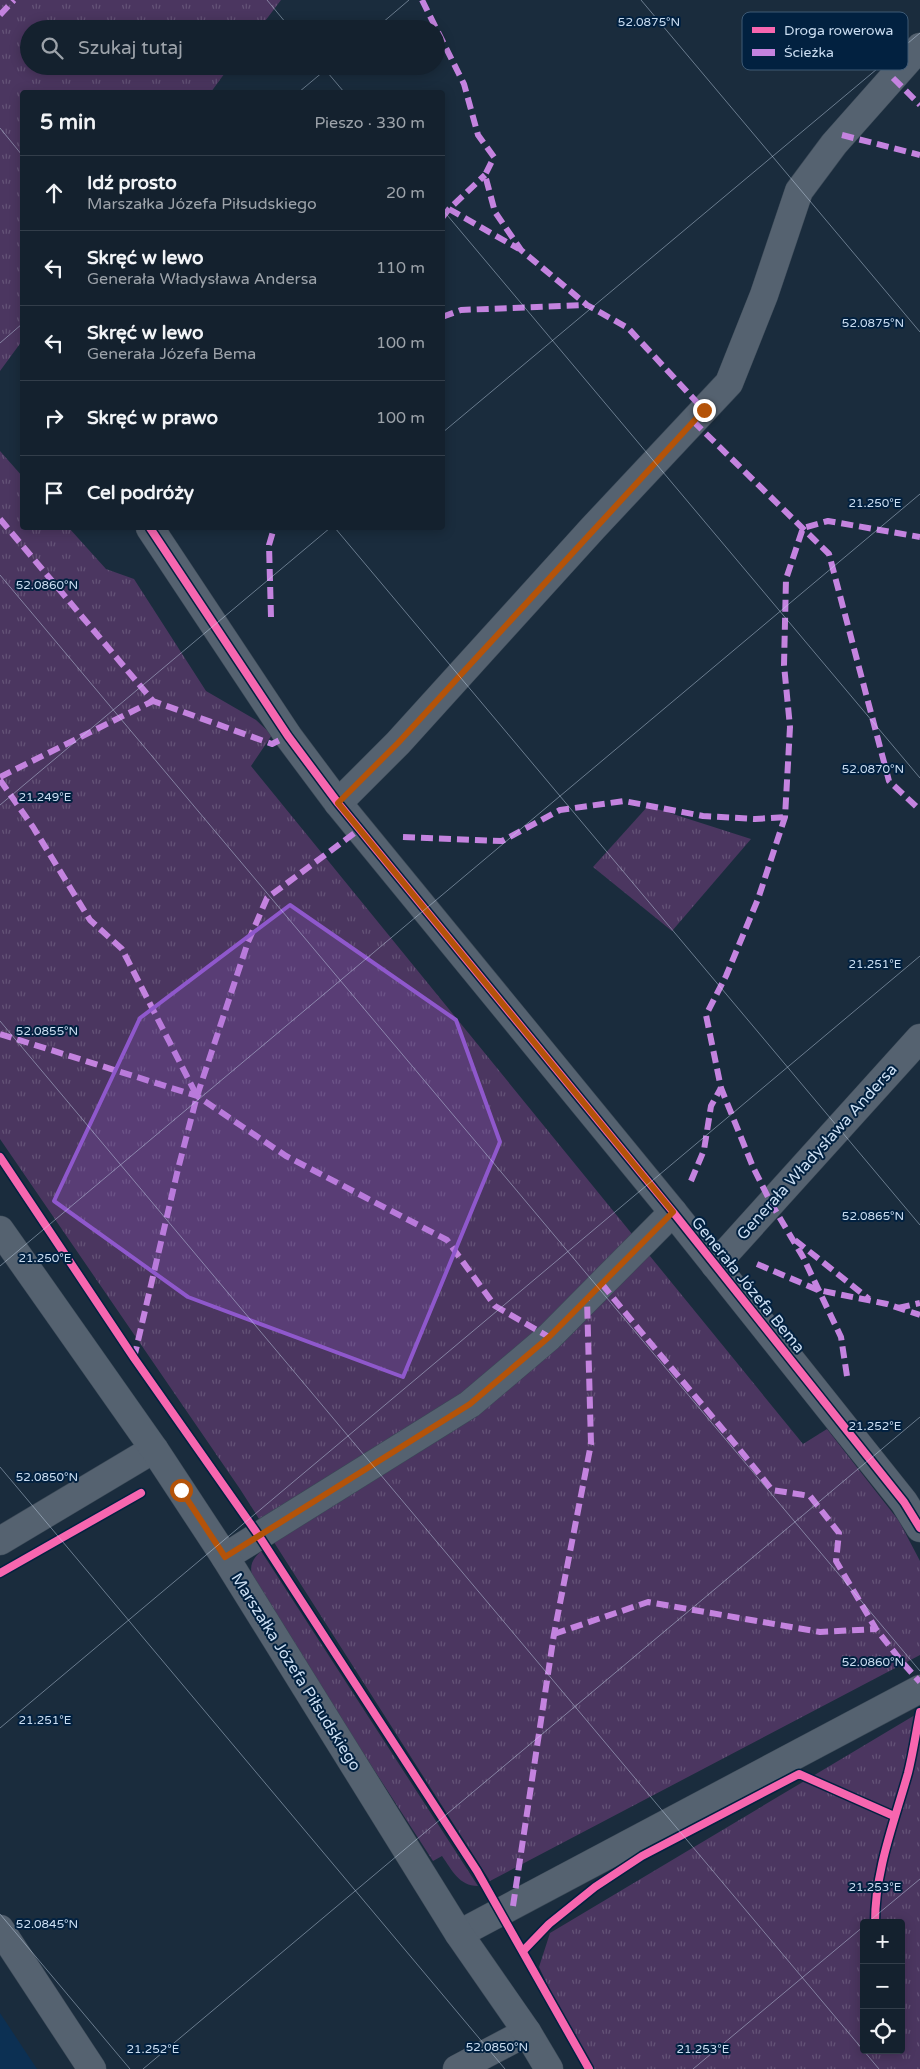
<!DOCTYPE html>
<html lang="pl">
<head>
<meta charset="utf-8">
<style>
	:root { --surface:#14212e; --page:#1d2936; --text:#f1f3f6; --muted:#9da3aa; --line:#333e4a }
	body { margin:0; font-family:"Varela Round",sans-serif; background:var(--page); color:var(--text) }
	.controls { position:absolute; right:15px; bottom:15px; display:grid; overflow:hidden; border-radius:5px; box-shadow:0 2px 12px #0003 }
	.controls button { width:45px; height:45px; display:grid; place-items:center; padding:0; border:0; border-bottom:1px solid var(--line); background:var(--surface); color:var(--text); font:25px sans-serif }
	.stop { position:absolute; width:15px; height:15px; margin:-11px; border:4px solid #b45309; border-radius:50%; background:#fff }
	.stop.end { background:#b45309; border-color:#fff; box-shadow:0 1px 5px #0008 }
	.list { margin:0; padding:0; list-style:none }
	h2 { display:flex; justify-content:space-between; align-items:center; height:65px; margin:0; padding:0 20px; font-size:21px }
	h2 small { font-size:16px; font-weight:400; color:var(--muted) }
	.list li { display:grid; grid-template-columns:32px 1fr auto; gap:15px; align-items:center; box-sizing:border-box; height:75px; padding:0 20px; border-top:1px solid var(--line) }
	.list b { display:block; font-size:19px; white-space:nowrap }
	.list p { margin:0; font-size:16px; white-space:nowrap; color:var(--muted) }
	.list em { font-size:16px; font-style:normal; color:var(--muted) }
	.icon { flex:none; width:28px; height:28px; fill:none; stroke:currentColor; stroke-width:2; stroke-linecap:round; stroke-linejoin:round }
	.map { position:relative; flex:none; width:920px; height:2069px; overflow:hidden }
	.search { position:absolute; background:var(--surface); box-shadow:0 2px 12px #0003; left:20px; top:20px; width:425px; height:55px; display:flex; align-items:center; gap:12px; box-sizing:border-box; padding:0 18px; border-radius:28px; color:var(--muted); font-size:19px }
	.panel { position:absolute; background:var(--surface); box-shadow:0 2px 12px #0003; left:20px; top:90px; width:425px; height:440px; border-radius:5px }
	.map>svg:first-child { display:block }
	.built { fill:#0c3053 }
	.grass { fill:url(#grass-tufts); fill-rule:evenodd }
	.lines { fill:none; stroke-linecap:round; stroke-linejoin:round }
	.minor-casing { stroke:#3b4957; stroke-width:29 }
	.tertiary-casing { stroke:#3b4957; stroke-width:29 }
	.minor { stroke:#556270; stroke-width:28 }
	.tertiary { stroke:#556270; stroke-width:28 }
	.quiet { stroke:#c483df; stroke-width:6; stroke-dasharray:12 6; stroke-linecap:butt }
	.cycleway-casing { stroke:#022140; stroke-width:11 }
	.cycleway { stroke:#f766af; stroke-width:8 }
	.route { stroke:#b45309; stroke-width:6 }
	.marked { fill:#8f58cc; fill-opacity:0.2; stroke:#8f58cc; stroke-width:4; stroke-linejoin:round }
	.ticks { fill:none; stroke:#cbdef2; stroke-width:1; stroke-opacity:0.45 }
	.labels { text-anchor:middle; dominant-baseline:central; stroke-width:4; stroke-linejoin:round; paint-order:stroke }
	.street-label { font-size:16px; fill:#cbdef2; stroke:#022140 }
	.key { fill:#022140; stroke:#3e5a75; stroke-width:1 }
	.key-label { font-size:14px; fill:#cbdef2 }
	.ticks-label { font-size:12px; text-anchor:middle; fill:#cbdef2; stroke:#022140; stroke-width:4; stroke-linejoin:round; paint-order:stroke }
</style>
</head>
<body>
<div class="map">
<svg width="920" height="2069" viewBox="0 0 920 2069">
	<defs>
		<pattern id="grass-tufts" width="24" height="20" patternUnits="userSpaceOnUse" patternTransform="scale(1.25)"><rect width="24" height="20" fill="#4b3660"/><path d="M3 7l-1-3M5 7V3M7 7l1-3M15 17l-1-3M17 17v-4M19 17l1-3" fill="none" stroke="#645377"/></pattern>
	</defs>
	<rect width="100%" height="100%" fill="#1a2c3d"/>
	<polygon class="built" points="0,2013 37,2069 0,2069"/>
	<g class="grass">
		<polygon points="0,0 281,0 259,29 29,29 29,66 230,66 211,92 22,92 22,341 0,371"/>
		<polygon points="0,451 22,476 22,528 69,528 106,569 134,579 206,691 256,720 272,735 251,766 803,1444 827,1429 899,1521 920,1561 920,1655 490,1881 240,1489 0,1139"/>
		<polygon points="648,806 751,839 672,931 593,867"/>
		<path d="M 261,1551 L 478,1886 C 459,1886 452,1870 442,1856 L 433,1861 L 257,1589 C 250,1572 247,1564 261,1551 Z"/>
		<path d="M 920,1712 L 920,2069 L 587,2069 L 539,1967 L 550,1933 ZM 864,1923 L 901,1923 L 901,2050 L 864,2050 Z"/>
	</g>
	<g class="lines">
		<g class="minor-casing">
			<g id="minor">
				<polyline points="150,528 288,736 338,803 673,1212 904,1502 920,1528"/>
				<polyline points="338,803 398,743 593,528 729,383 764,295 799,191 834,144 920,47"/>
				<polyline points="715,1265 920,1038"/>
				<polyline points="0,1541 154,1449"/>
				<polyline points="225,1557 470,1404 549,1337 673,1212"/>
				<polyline points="0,1929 92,2069"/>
				<polyline points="459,1934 920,1689"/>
				<polyline points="457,2069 527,2032"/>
			</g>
		</g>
		<g class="tertiary-casing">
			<polyline id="tertiary" points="0,1230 154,1449 225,1557 459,1934 527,2032 549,2069"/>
		</g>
		<use href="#minor" class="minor"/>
		<use href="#tertiary" class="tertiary"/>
		<g class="quiet">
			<polyline points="422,0 464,84 478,135 494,157 485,175 495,212 521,250 587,305 628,328 704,410"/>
			<polyline points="0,15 14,0"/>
			<polyline points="893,78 920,105"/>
			<polyline points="842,135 920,155"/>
			<polyline points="449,209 519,249"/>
			<polyline points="442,218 449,209 485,175"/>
			<polyline points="442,317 461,310 587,305"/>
			<polyline points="693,421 829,554 889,781 920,810"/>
			<polyline points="0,519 153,701 272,744 288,736"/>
			<polyline points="271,617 269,545 274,528"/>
			<polyline points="0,777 153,701"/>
			<polyline points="0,780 33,827 90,920 122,949 197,1096"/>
			<polyline points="403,837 502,841 560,810 624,801 703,816 755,819 785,817"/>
			<polyline points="0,1034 197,1096 286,1156 447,1240 495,1306 549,1337"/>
			<polyline points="691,1181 704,1150 711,1106 721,1088"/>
			<polyline points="795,1240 869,1299"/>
			<polyline points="757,1264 818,1290 887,1304 920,1315"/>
			<path d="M 602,1284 C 658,1354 717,1420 772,1490 L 810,1496 L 839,1533 L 836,1561 L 876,1629 L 902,1662 L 920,1682"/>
			<polyline points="898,1308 920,1303"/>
			<polyline points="134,1358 178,1169 197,1096 248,942 267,898 360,829"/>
			<polyline points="847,1376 841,1337 803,1257 771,1203 753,1167 721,1088 706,1015 726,976 758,899 785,817 790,727 784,665 786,579 803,528 828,521 920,537"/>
			<polyline points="554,1634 648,1602 820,1632 876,1629"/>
			<polyline points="513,1906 554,1634 591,1444 587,1299"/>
		</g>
		<g class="cycleway-casing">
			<g id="cycleway">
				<polyline points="150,528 288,736 338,803 673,1212 904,1502 920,1528"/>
				<polyline points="0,1157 134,1358 259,1536 477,1871 589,2069"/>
				<polyline points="0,1573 141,1493"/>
				<path d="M 875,1923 C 875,1870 894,1823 908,1773 C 913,1753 916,1732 920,1712"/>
				<polyline points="523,1951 549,1924 595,1887 642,1856 799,1774 894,1816"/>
			</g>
		</g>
		<use href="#cycleway" class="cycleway"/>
	</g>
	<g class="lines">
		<polyline class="route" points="181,1490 225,1557 470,1404 549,1337 673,1212 338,803 398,743 704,410"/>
	</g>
	<path class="marked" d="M 290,905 L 456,1020 L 500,1142 L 403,1377 L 188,1297 L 54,1201 L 140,1018 Z"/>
	<path class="ticks" d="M 267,0 L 291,29M 641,0 L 920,332M 375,29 L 409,0M 322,66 L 344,92M 299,92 L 330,66M 0,128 L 22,155M 442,209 L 920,778M 0,343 L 22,324M 442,433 L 920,33M 335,528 L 920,1225M 0,575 L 920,1671M 0,805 L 330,528M 0,1021 L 879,2069M 0,1266 L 920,494M 0,1467 L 505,2069M 0,1728 L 920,956M 0,1914 L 130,2069M 867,1923 L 920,1879M 143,2069 L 920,1417M 693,2069 L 864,1926"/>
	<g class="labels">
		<g class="street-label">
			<text transform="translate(817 1152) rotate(-48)">Generała Władysława Andersa</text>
			<text transform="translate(748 1285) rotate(51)">Generała Józefa Bema</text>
			<text transform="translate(296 1672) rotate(58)">Marszałka Józefa Piłsudskiego</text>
		</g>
	</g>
	<rect x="742" y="12" width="166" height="58" rx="8" class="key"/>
	<rect x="752" y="27" width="23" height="6" fill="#f766af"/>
	<rect x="752" y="49" width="23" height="7" fill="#c483df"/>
	<g class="key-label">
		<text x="784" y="35">Droga rowerowa</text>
		<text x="784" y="57">Ścieżka</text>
	</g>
	<g class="ticks-label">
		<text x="649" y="26">52.0875°N</text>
		<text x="873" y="327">52.0875°N</text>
		<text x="875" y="507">21.250°E</text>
		<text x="47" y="589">52.0860°N</text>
		<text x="873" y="773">52.0870°N</text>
		<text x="45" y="801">21.249°E</text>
		<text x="875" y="968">21.251°E</text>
		<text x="47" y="1035">52.0855°N</text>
		<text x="873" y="1220">52.0865°N</text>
		<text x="45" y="1262">21.250°E</text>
		<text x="875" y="1430">21.252°E</text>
		<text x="47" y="1481">52.0850°N</text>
		<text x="873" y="1666">52.0860°N</text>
		<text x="45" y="1724">21.251°E</text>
		<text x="875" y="1891">21.253°E</text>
		<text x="47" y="1928">52.0845°N</text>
		<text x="497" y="2051">52.0850°N</text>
		<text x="153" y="2053">21.252°E</text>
		<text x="703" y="2053">21.253°E</text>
	</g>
</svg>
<div class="controls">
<button>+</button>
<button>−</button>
<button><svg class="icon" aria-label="locate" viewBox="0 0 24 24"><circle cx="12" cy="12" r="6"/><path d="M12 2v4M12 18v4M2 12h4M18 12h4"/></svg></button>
</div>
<div class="stop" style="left:181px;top:1490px"></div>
<div class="stop end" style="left:704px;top:410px"></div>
<div class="search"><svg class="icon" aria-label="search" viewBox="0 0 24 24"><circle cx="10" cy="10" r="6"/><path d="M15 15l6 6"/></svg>Szukaj tutaj</div>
<section class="panel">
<h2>5 min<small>Pieszo · 330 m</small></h2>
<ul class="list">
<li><svg class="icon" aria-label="ahead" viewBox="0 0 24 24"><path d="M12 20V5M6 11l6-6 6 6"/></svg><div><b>Idź prosto</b><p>Marszałka Józefa Piłsudskiego</p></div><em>20 m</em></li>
<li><svg class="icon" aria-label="left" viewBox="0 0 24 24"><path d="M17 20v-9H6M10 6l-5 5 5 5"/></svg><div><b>Skręć w lewo</b><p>Generała Władysława Andersa</p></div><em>110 m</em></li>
<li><svg class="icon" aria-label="left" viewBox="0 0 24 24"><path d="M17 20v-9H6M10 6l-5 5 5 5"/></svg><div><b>Skręć w lewo</b><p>Generała Józefa Bema</p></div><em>100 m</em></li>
<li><svg class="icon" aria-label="right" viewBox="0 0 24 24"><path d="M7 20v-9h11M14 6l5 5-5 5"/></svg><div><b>Skręć w prawo</b></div><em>100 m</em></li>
<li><svg class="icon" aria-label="arrive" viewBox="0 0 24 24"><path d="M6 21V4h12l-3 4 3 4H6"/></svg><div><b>Cel podróży</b></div></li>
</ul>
</section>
</div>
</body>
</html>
